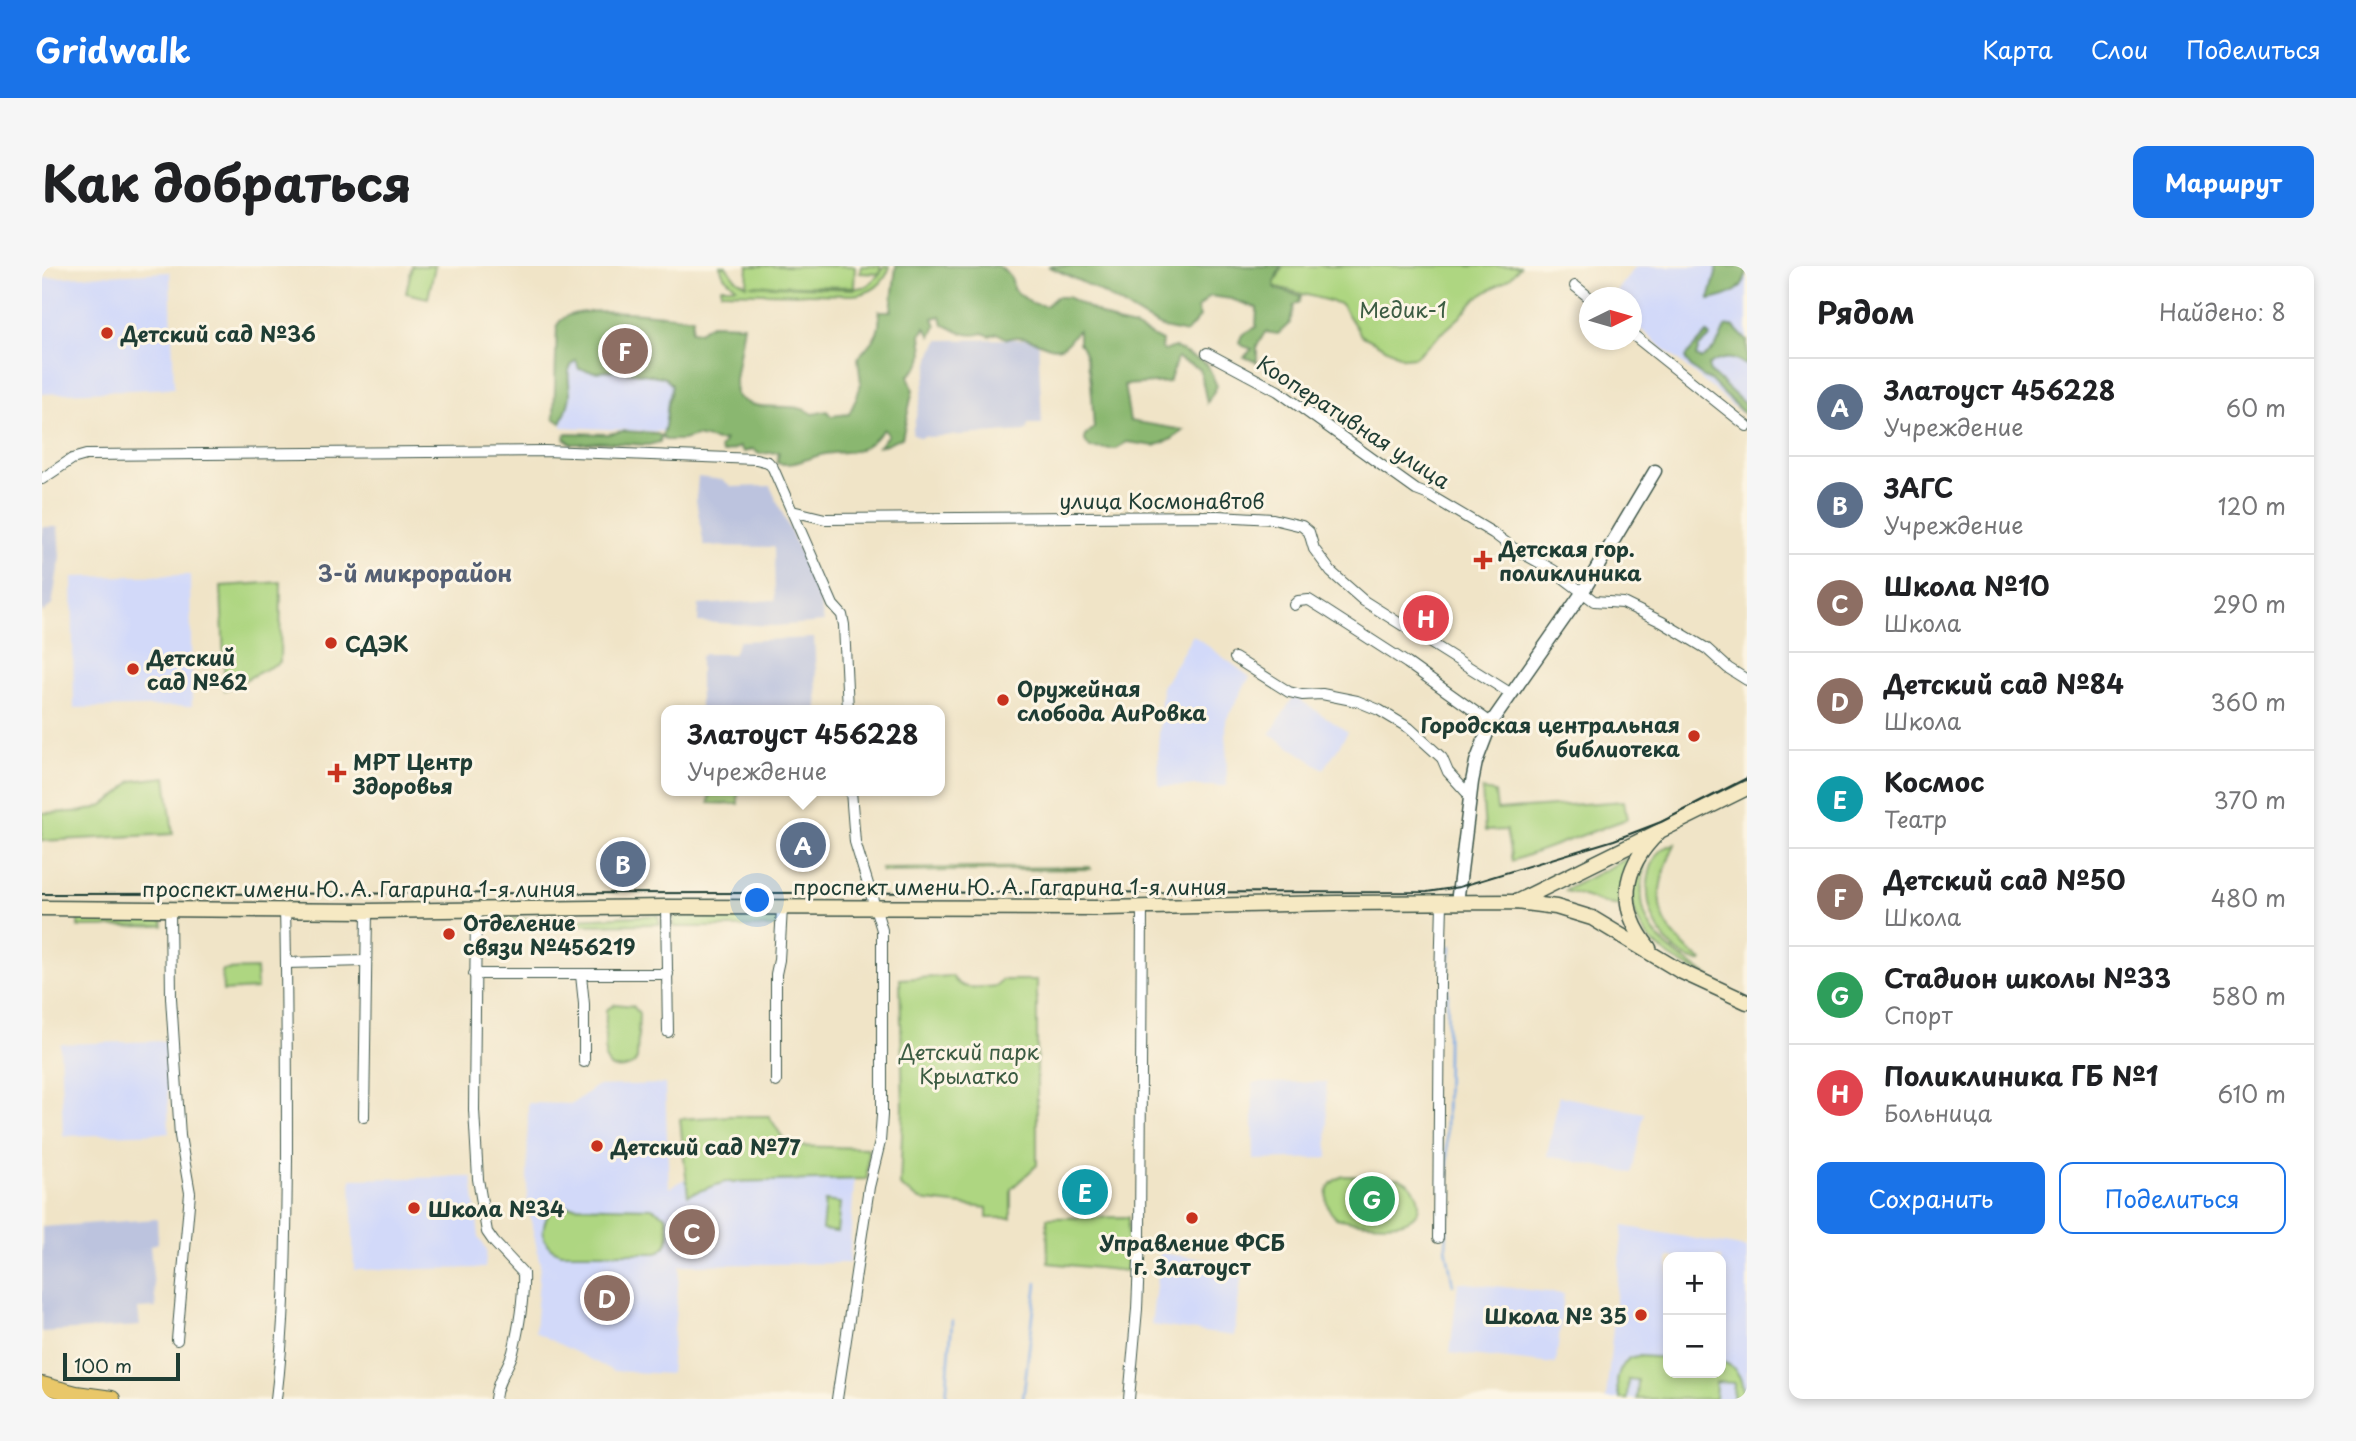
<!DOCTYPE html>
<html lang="ru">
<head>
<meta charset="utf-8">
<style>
	:root { --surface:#fff; --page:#f6f6f6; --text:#202124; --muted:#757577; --line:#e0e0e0; --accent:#1a73e8 }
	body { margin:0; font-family:"Playpen Sans",sans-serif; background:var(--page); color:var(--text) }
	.controls { position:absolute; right:21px; bottom:21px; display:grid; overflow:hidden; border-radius:14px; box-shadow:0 4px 10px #0003 }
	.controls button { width:63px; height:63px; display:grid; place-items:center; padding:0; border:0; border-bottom:2px solid var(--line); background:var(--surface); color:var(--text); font:35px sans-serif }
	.compass { position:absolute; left:1537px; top:21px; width:63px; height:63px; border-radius:50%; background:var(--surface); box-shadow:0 4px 10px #0003; rotate:85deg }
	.scale { position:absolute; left:21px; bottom:18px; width:117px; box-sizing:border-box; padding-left:7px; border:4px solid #1f3d34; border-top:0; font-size:19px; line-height:24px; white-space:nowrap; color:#1f3d34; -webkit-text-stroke:5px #fcf5e5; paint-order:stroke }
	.you { position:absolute; left:716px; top:635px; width:24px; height:24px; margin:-18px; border:5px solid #fff; border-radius:50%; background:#1a73e8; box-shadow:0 0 0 10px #1a73e833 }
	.badge { display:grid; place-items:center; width:46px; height:46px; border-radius:50%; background:var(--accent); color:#fff; font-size:23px; font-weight:700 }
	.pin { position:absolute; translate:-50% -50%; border:4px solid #fff; box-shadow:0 2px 7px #0006 }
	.popup { position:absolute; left:619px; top:439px; width:284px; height:91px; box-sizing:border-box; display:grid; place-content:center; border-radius:14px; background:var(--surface); filter:drop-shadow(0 2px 5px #0005); font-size:23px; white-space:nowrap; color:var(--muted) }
	.popup b { font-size:26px; color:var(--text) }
	.popup::after { content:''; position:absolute; left:50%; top:100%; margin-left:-14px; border:14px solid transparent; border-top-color:var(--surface) }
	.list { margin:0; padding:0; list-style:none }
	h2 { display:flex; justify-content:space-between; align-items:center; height:91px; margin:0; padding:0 28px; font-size:30px }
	h2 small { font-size:23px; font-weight:400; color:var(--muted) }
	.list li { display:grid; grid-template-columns:46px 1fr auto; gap:21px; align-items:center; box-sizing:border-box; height:98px; padding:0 28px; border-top:2px solid var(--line) }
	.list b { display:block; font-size:26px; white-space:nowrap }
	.list p { margin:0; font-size:23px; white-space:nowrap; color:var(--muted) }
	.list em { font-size:23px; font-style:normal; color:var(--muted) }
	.actions { display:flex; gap:14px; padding:21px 28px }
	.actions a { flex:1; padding:16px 0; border:2px solid var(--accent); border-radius:14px; text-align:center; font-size:24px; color:var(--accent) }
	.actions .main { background:var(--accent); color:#fff }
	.map { position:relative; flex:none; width:1705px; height:1133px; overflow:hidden; border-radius:14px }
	header { display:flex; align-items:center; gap:42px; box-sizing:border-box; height:98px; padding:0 35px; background:var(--accent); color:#fff }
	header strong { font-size:33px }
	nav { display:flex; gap:38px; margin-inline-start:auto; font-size:24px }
	.intro { display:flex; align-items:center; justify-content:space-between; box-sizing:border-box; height:168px; padding:0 42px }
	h1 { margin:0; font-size:49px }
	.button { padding:18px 32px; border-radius:14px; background:var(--accent); color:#fff; font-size:24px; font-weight:700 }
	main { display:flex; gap:42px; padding:0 42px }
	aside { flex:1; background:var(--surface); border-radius:14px; box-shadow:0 4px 10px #0003 }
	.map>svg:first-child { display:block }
	.built { fill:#d2d9f9; fill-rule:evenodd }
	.industrial { fill:#bcc3de }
	.green { fill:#aed681; stroke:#668a5a; stroke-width:2 }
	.forest { fill:#8ab76f; stroke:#547a52; stroke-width:2 }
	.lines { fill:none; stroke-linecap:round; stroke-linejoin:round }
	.stream { stroke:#7aaae5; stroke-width:2.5 }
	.minor-casing { stroke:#3e564a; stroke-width:12 }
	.tertiary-casing { stroke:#3e564a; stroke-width:15 }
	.secondary-casing { stroke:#3e564a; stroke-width:17 }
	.primary-casing { stroke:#3e564a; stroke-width:18 }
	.minor { stroke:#fff; stroke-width:10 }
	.tertiary { stroke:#fff; stroke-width:12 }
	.secondary { stroke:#f6e9c3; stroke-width:14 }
	.primary { stroke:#e9c769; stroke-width:16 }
	.tram { stroke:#1f3d34; stroke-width:2 }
	.poi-dot { fill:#c8321e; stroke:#fcf5e5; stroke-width:2.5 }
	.labels { text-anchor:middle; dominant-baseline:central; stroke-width:6; stroke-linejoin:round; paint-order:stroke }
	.park-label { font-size:21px; fill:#3c5c43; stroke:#fcf5e5 }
	.poi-label { font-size:21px; font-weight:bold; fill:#1f3d34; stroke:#fcf5e5; text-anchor:start }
	.street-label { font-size:21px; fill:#1f3d34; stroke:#fcf5e5 }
	.neighbourhood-label { font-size:23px; font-weight:bold; fill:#556074; stroke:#fcf5e5 }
</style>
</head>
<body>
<header>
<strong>Gridwalk</strong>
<nav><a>Карта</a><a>Слои</a><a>Поделиться</a></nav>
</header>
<div class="intro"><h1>Как добраться</h1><a class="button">Маршрут</a></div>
<main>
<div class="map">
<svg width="1705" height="1133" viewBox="0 0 1705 1133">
	<rect width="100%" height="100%" fill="#fcf5e5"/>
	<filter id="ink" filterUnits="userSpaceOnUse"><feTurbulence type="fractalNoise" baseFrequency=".0143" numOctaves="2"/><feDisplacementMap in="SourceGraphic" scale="14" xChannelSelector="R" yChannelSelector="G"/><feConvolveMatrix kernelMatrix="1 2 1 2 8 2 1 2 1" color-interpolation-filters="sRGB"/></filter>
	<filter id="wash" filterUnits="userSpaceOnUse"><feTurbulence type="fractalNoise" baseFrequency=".00686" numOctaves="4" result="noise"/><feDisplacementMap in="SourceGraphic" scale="28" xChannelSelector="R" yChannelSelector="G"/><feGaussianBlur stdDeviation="1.57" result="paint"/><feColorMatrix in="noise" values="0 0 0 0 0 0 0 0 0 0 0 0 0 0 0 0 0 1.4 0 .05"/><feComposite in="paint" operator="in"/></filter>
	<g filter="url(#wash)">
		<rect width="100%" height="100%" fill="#f0e4c7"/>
		<g class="built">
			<polygon points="1594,0 1692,0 1705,7 1705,152 1590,56 1590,32 1570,32"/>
			<polygon points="128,6 132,122 0,128 0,12"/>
			<polygon points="523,51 645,56 636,166 520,161"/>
			<polygon points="148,309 150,440 32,442 30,311"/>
			<polygon points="1151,369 1208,411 1184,454 1185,520 1117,520 1116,483 1120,421"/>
			<polygon points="1252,430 1306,466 1282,503 1228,468"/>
			<polygon points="124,775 127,867 21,870 18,778"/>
			<polygon points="1284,816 1286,892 1212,894 1210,817"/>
			<polygon points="623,818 627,922 671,897 813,900 807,997 638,999 628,1108 571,1105 493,1066 498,998 485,935 486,837 530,838 554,820"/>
			<polygon points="1517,830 1602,847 1590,907 1505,890"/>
			<polygon points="430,911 437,971 445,984 443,1002 312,1004 309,913"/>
			<path d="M 1581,960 L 1705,982 L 1705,1133 L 1564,1133 ZM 1626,991 L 1679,991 L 1679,1107 L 1626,1107 Z"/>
			<polygon points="1118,987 1201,998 1192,1070 1109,1059"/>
			<polygon points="1416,1016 1522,1028 1514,1098 1408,1087"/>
		</g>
		<g class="industrial">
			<polygon points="996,73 1000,158 986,158 985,165 885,171 884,169 879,172 870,167 890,85 897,74"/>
			<polygon points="656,211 681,214 690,221 728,220 776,326 782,356 732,360 656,356 657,339 733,334 732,281 662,280 654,234"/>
			<polygon points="0,261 16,261 18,291 10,339 0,347"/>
			<polygon points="772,372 776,444 658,444 658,391 662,388 691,388 697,375"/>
			<polygon points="115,953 116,977 108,980 114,1042 96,1043 98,1060 0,1066 0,961"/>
		</g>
		<g class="green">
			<polygon points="370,0 393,0 386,32 364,27"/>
			<path d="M 678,0 L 684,0 L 694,13 L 705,19 L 706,0 L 813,0 L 812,21 L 708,19 L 811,23 L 825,20 L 838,8 L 818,7 L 819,0 L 838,0 L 838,7 L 842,0 L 848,0 C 843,18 829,28 810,29 L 679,26 L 679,21 L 694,21 L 682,10 Z"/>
			<polygon points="1241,0 1478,0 1469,11 1433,33 1418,51 1373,91 1362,92 1319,69 1299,38 1231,20"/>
			<polygon points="239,316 238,396 183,424 179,320"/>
			<path d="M 124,511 L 131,568 L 0,575 L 0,547 C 44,545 58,550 90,515 Z"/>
			<polygon points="1440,524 1453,526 1455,544 1582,535 1585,553 1470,595 1464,564 1443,565"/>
			<polygon points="668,525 696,525 696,538 667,537"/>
			<path d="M 1633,578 C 1608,633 1611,657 1660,695 L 1657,696 C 1620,686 1601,645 1607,609 C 1609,601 1612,591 1618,585 C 1622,581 1629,580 1633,578 Z"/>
			<path d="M 1606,586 C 1586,656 1614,678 1669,711 C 1626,695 1584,668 1591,615 C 1593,606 1601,595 1606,586 Z"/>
			<path d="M 1592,589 C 1584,607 1578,619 1580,639 C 1560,641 1543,628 1523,625 L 1523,624 Z"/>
			<polygon points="1048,601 1049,603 840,606 839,603"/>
			<polygon points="120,647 121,660 36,661 36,648"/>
			<polygon points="616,649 618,658 451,660 451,652 532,653"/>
			<polygon points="737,649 737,661 631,661 632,650"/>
			<polygon points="214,703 215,723 181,725 180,704"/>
			<path d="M 910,710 C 918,726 939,721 955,720 L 960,714 L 995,714 L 995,899 L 969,923 L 969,952 L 945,952 L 945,942 L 878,934 L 858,920 L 861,841 L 858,713 Z"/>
			<path d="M 573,738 L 591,740 L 597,747 L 595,793 C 591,803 578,804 568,801 L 563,792 L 564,744 Z"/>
			<polygon points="689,850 727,850 746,880 826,882 825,913 683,916 646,929 638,853"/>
			<path d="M 1302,910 L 1357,912 C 1378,919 1387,949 1361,956 C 1347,960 1308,956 1294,952 C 1279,938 1281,916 1302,910 Z"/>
			<polygon points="783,935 798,937 795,966 780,964"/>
			<path d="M 518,940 L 610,942 L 624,950 C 628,965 630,979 615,987 L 519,987 C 515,985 511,984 509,982 C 495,970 502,945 518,940 Z"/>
			<polygon points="1086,951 1085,1005 1006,997 1005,952"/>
			<path d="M 1596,1090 L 1626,1092 L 1626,1107 L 1679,1107 L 1679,1096 C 1696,1099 1703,1117 1700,1133 L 1691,1133 L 1692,1117 L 1674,1116 L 1673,1133 L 1595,1133 L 1596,1114 L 1586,1113 L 1585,1133 L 1578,1133 C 1572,1117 1575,1105 1587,1092 Z"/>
		</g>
		<g class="forest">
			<path d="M 854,0 L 956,0 C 967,7 971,10 971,23 L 989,37 L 1004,40 L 1014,31 L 1026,31 L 1075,57 L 1093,61 L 1120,75 L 1119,83 L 1123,85 L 1132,81 L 1165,98 L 1175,120 L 1165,137 L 1158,103 L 1135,92 L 1127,116 L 1082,119 L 1088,155 L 1142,164 L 1130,173 L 1113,180 L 1085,176 L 1073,183 L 1048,182 L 1043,175 L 1043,170 L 1052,162 C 1050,142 1051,91 1037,77 L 1037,64 C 1030,68 1029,76 1021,80 C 1005,88 987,64 965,73 L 955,67 L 948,70 L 941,67 C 927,72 914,65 901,58 L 899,50 L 891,52 L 894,60 L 889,70 L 883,61 L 879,69 C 881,91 886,93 866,110 L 871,124 L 860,172 C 851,173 846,179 837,180 L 846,169 L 842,163 C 834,171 827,180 816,184 C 806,187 794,186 783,188 C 765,191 754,201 735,197 L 737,186 L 717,188 L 711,183 L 702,186 L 698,181 L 681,187 L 678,183 L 683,174 L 676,175 L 654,170 L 641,174 L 623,174 L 620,170 C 625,159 624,148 626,136 C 627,130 630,126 630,119 L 622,111 L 570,104 L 555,106 L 537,103 L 534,94 C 522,104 528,115 528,128 C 528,137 523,148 519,157 L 512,152 L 515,59 C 517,56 520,53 523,51 C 544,39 624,49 651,52 L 649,65 L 657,66 L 669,58 L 702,59 L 693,114 L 694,129 C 716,151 747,132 771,148 L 785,145 L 789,150 L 807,148 L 815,131 L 819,117 L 816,92 C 830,73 840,71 837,45 L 849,45 Z"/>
			<polygon points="1006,0 1239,0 1232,16 1234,23 1259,30 1257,36 1252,39 1248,57 1236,68 1223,66 1215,80 1215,96 1202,91 1210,83 1201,80 1197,76 1200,69 1214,61 1215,42 1189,33 1168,30 1155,43 1158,51 1144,67 1122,62 1104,53 1050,21"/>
			<path d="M 1676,0 L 1705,0 C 1705,24 1689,30 1667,34 Z"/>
			<path d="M 1691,60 L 1705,75 L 1705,100 C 1690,91 1682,89 1666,100 L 1668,106 L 1705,140 L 1705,151 L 1668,114 C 1658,110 1646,101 1643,91 L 1665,67 L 1668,71 L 1657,81 L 1654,91 L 1659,93 C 1672,85 1678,75 1683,61 Z"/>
			<polygon points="581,165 613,167 619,170 618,176 606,179 558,176 536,178 530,178 522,172 524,167 566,168"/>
		</g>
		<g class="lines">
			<g class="stream">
				<polyline points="1409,680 1406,705 1404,861 1407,928 1404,981 1411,1019"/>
				<polyline points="904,1133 910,1055"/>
				<polyline points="981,1133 995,1017"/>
			</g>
		</g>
	</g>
	<g filter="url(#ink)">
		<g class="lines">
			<g class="minor-casing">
				<g id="minor">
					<polyline points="1533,20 1548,32"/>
					<polyline points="1590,68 1705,160"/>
					<polyline points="1165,87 1236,125 1374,224 1387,229 1451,267 1471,282 1511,304 1552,335 1581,337 1620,356 1665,383 1686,402 1705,414"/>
					<polyline points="0,213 30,193 44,189 503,185 714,193 726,196 731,202 791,339 800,349 802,359 806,444"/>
					<polyline points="750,245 783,253 1176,250 1231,253 1260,260 1267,266 1272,283 1289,306 1322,335 1468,427"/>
					<polyline points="1252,339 1256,335 1267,334 1283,344 1365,397 1449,457"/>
					<polyline points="1193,392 1247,426 1260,429 1280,428 1315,435 1337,444 1367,462 1400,492 1406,506 1427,529"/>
					<polyline points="624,641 626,766"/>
					<polyline points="128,643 129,732 138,870 148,927 135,1074"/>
					<path d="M 434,644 L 432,844 L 436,913 L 445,966 L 452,976 L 481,1007 C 482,1032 477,1061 471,1086 C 466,1103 455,1113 453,1133"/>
					<polyline points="244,697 324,695"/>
					<polyline points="432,708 626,708"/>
					<polyline points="539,709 542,738 542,796"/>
					<polyline points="734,816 734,708 737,694 740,642"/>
					<polyline points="322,851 325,645"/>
					<polyline points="1396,972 1398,714 1400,637"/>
					<path d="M 234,1133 C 244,1053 244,974 245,894 C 245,811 245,727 243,644"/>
					<polyline points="795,1133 827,921 838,876 840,849 840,664 813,576 809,525"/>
					<polyline points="1087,1133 1095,1043 1098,972 1100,641"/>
				</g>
			</g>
			<g class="tertiary-casing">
				<polyline id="tertiary" points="1415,637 1430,516 1434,496 1449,457 1540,327 1613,205"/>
			</g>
			<g class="secondary-casing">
				<g id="secondary">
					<polyline points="1474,636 1705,522"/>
					<polyline points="0,642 325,645 624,641 1062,642 1294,637 1474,636 1514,641 1550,652 1638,705 1705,736"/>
					<path d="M 1607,682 C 1575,642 1579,603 1616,567"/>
				</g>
			</g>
			<g class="primary-casing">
				<polyline id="primary" points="0,1119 34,1128 70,1133"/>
			</g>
			<use href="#minor" class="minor"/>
			<use href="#tertiary" class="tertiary"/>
			<use href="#secondary" class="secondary"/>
			<use href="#primary" class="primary"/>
			<polyline class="tram" points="0,628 1385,626 1417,621 1572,574 1619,556 1705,512"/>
		</g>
	</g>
	<g class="poi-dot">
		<circle cx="65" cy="67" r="7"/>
		<path d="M1437.5 283.5h7v7h7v7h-7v7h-7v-7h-7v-7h7z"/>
		<circle cx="289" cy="377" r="7"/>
		<circle cx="91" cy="403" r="7"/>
		<circle cx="961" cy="434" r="7"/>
		<circle cx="1652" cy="470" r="7"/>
		<path d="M291.5 496.5h7v7h7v7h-7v7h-7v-7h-7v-7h7z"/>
		<circle cx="407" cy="668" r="7"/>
		<circle cx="555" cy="880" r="7"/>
		<circle cx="372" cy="942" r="7"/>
		<circle cx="1150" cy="952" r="7"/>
		<circle cx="1599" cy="1049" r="7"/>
	</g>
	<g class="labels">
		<g class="park-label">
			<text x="1361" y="43">Медик-1</text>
			<text x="927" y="785">Детский парк<tspan x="927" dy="24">Крылатко</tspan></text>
		</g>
		<g class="poi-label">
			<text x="79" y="67">Детский сад №36</text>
			<text x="1457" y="282">Детская гор.<tspan x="1457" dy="24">поликлиника</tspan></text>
			<text x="303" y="377">СДЭК</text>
			<text x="105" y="391">Детский<tspan x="105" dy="24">сад №62</tspan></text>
			<text x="975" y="422">Оружейная<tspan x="975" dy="24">слобода АиРовка</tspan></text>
			<text x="1638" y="458" text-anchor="end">Городская центральная<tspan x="1638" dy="24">библиотека</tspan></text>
			<text x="311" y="495">МРТ Центр<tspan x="311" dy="24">Здоровья</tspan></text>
			<text x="421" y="656">Отделение<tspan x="421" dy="24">связи №456219</tspan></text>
			<text x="569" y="880">Детский сад №77</text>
			<text x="386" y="942">Школа №34</text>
			<text x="1150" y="976" text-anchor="middle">Управление ФСБ<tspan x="1150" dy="24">г. Златоуст</tspan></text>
			<text x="1585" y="1049" text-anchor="end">Школа № 35</text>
		</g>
		<g class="street-label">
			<text transform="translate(1312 155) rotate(33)">Кооперативная улица</text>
			<text x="1120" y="234">улица Космонавтов</text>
			<text x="968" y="620">проспект имени Ю. А. Гагарина 1-я линия</text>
			<text x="317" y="622">проспект имени Ю. А. Гагарина 1-я линия</text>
		</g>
		<g class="neighbourhood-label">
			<text x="373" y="306">3-й микрорайон</text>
		</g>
	</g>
</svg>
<div class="controls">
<button>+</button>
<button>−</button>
</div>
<svg class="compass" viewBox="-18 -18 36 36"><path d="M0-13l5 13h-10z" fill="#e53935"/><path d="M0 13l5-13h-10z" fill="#757577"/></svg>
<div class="scale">100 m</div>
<div class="you"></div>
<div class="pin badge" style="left:761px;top:579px;background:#5c6f8a">A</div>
<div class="popup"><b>Златоуст 456228</b>Учреждение</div>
<div class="pin badge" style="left:581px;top:598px;background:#5c6f8a">B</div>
<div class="pin badge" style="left:650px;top:966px;background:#8d6e63">C</div>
<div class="pin badge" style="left:565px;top:1032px;background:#8d6e63">D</div>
<div class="pin badge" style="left:1043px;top:926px;background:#0f9aa8">E</div>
<div class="pin badge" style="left:583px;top:85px;background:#8d6e63">F</div>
<div class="pin badge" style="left:1330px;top:933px;background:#2e9e5b">G</div>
<div class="pin badge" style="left:1384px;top:352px;background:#e0444e">H</div>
</div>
<aside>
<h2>Рядом<small>Найдено: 8</small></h2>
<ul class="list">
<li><span class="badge" style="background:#5c6f8a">A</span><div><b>Златоуст 456228</b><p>Учреждение</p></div><em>60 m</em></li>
<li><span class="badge" style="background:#5c6f8a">B</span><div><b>ЗАГС</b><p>Учреждение</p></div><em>120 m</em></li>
<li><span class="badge" style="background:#8d6e63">C</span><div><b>Школа №10</b><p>Школа</p></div><em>290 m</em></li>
<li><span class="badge" style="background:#8d6e63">D</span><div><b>Детский сад №84</b><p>Школа</p></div><em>360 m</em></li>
<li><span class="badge" style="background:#0f9aa8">E</span><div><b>Космос</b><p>Театр</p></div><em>370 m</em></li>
<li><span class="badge" style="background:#8d6e63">F</span><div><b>Детский сад №50</b><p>Школа</p></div><em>480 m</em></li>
<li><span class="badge" style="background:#2e9e5b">G</span><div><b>Стадион школы №33</b><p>Спорт</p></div><em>580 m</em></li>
<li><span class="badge" style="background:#e0444e">H</span><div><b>Поликлиника ГБ №1</b><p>Больница</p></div><em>610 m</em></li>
</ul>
<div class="actions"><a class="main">Сохранить</a><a>Поделиться</a></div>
</aside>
</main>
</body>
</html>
